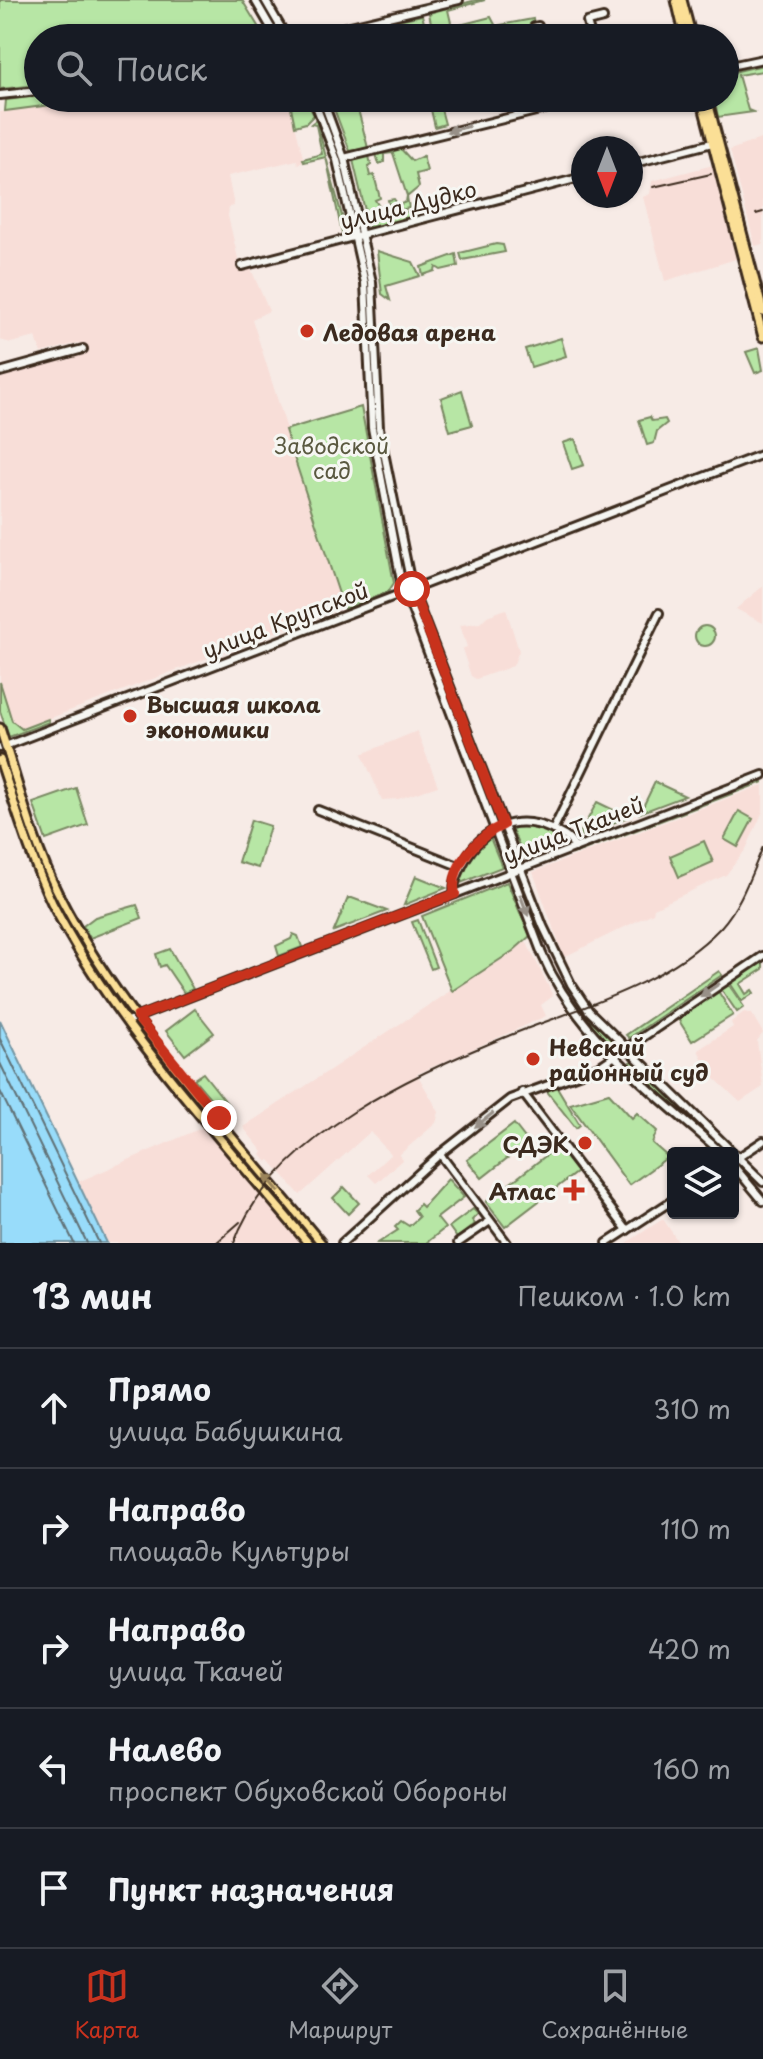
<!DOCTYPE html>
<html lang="ru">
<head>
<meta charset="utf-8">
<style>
	:root { --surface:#171b24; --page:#242831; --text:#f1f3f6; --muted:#9ea1a6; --line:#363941; --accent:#c8321e }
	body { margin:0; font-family:"Playpen Sans",sans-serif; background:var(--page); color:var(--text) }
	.controls { position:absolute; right:24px; bottom:24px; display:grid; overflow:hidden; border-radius:8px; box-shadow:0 2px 6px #0004 }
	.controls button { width:72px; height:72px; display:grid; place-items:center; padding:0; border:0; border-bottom:2px solid var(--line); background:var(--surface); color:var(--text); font:40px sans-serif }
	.compass { position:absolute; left:571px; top:136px; width:72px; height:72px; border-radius:50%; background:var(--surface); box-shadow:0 2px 6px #0004; rotate:180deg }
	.stop { position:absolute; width:24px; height:24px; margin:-18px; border:6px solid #c8321e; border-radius:50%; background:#fff }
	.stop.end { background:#c8321e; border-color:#fff; box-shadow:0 2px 8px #0008 }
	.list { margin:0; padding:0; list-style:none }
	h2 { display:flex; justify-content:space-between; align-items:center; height:104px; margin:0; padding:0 32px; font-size:34px }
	h2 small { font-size:26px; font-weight:400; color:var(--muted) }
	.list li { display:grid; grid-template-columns:52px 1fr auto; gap:24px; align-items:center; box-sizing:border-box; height:120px; padding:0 32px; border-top:2px solid var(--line) }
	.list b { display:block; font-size:30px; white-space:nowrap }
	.list p { margin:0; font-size:26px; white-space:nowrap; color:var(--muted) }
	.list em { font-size:26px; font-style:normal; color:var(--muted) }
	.icon { flex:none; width:44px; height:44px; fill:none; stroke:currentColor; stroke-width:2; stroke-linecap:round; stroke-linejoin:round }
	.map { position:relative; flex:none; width:763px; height:1243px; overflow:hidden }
	.search { position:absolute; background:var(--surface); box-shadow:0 2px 6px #0004; left:24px; right:24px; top:24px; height:88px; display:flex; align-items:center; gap:20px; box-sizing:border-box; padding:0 28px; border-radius:44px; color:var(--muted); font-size:30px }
	.sheet { height:704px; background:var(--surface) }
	nav { display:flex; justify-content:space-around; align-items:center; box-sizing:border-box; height:112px; border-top:2px solid var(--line); background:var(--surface); font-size:22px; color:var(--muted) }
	nav a { display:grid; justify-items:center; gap:4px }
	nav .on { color:var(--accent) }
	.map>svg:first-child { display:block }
	.built { fill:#f8ded8 }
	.green { fill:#b7e6a5; stroke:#798862; stroke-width:2 }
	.water { fill:#98dcfa; stroke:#7395a2; stroke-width:2 }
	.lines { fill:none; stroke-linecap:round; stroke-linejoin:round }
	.shore { stroke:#607176; stroke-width:2 }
	.minor-casing { stroke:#3b2a1e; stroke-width:12 }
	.major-casing { stroke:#3b2a1e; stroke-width:13 }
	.minor { stroke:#f6f6f2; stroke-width:6 }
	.major { stroke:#fbdf96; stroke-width:7 }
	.tram { stroke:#3b2a1e; stroke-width:2 }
	.rail { stroke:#3b2a1e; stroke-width:2 }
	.oneway { fill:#989088 }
	.oneway2 { fill:#9b845a }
	.route { stroke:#c8321e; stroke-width:10 }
	.poi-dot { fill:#c8321e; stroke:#f6f6f2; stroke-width:3 }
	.labels { text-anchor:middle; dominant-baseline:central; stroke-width:6; stroke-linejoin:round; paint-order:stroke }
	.street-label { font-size:22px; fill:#3b2a1e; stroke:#f6f6f2 }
	.poi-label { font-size:22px; font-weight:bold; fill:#3b2a1e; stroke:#f6f6f2; text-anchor:start }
	.park-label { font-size:22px; fill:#5a5940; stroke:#f6f6f2 }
</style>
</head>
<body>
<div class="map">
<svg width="763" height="1243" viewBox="0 0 763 1243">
	<rect width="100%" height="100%" fill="#f7ebe6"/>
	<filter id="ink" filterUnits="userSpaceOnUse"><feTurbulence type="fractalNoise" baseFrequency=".0125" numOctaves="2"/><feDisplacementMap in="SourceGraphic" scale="16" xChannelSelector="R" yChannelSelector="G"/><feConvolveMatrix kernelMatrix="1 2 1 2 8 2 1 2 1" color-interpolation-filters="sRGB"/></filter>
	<g filter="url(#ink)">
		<g class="built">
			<polygon points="106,98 289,98 304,162 298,164 297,160 228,176 234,206 229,207 228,216 241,271 251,269 269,311 252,319 343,606 22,729 12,721 0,682 0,378 84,354 78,343 41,353 36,337 11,343 0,340 0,112"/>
			<polygon points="763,138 763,244 755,246 730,150"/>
			<polygon points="713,165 736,259 665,281 643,197 650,194 652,181"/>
			<polygon points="763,586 763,623 736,609"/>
			<polygon points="506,609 519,651 513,666 476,679 471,676 462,649 467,647 460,625 480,623 487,616"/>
			<polygon points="417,731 438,786 398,799 382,800 362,754"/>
			<polygon points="763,785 763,811 756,827 746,849 726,875 654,908 653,913 564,957 533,872"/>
			<polygon points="526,941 553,996 541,1005 546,1016 417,1074 439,1112 436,1123 399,1155 402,1160 376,1183 368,1175 391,1154 370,1132 300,1195 270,1160 267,1162 261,1155 263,1152 243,1127"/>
			<polygon points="744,1012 752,1014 763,1033 757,1041 763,1087 740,1102 710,1074 698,1050 733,1027 731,1022"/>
			<polygon points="206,1126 269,1199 300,1243 107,1243 78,1182"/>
			<polygon points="663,1219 679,1243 627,1243 634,1238"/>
		</g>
		<g class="green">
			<polygon points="0,0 242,0 264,36 38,38 38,85 0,89"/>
			<polygon points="476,0 485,0 448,10 452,27 491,17 500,34 484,38 434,38 429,13"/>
			<polygon points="422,15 428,38 341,38 341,32"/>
			<polygon points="533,19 538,38 513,38 511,31 502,34 500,25"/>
			<polygon points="763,65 763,71 738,75 748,110 753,112 718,117 714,98 725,98 725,74"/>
			<polygon points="38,96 38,98 104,98 5,111 6,100"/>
			<polygon points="289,98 305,98 314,115 306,123 295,126"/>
			<polygon points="330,98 355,98 368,148 350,151"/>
			<polygon points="438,98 445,124 435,127 429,101"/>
			<polygon points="316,120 346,231 342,233 326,157 304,162 303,159 322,154 316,125 311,124"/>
			<polygon points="400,148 412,161 423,156 427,171 416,174 419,187 407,197 409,208 391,212 388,200 394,199 398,205 406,202 407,196 393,153 384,154 384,162 379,164 376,154"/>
			<polygon points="369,156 371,165 368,167 370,176 374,175 380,198 375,200 383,213 367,219 353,160"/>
			<polygon points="410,211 410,219 369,229 368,222"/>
			<polygon points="496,244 503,245 505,252 462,260 460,253"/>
			<polygon points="377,251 413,262 420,276 386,286 390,300 382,294"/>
			<polygon points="456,254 458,266 441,270 436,267 435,271 423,275 421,267"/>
			<polygon points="561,338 566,356 531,367 525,349"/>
			<polygon points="759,348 763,370 755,373 746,352"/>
			<polygon points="462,390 472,425 450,431 441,398"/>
			<polygon points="361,407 394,583 388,592 344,609 285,430"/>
			<polygon points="650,417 652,421 665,419 667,423 657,431 654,443 647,445 639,420"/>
			<polygon points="575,439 584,465 572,469 563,443"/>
			<circle cx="705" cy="636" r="10"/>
			<polygon points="0,682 12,721 22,729 48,719 49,722 9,737 0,711"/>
			<polygon points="763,780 763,782 573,854 573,853"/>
			<polygon points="655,782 685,796 640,813"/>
			<polygon points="76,788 88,825 46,840 33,803"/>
			<polygon points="597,802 628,817 578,837"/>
			<polygon points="739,811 753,819 738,847 724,839"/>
			<polygon points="251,820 270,826 258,868 238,862"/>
			<polygon points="527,825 544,829 567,842 525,858 510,826"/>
			<polygon points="489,835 502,867 458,884 469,855"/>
			<polygon points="704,841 713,862 679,877 670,856"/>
			<polygon points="416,876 446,888 404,905"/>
			<polygon points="507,882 530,936 513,951 452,991 422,916"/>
			<polygon points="348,898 352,898 387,911 334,931"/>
			<polygon points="137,905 142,918 90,938 83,926 95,917"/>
			<polygon points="418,920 436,967 431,969 412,922"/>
			<polygon points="293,934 298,936 302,947 279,956 276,946 291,939"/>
			<polygon points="170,949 193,989 184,993 165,965 160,967 156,954"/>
			<polygon points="763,960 763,969 740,984 746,994 752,990 754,993 742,1001 730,983"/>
			<polygon points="719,971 722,975 629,1038 626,1035"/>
			<polygon points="729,985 744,1007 737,1012 721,989"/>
			<polygon points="718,991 733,1015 692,1041 678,1019"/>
			<polygon points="195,1009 214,1033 185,1055 166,1031"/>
			<polygon points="590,1016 616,1042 616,1044 610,1047 583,1018"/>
			<polygon points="635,1059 725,1150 632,1067 630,1062"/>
			<polygon points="203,1073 230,1107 223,1113 194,1079"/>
			<polygon points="557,1087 580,1125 576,1128 546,1090"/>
			<polygon points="609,1093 632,1118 637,1113 657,1131 652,1143 668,1157 629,1185 570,1104"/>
			<polygon points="514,1124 528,1142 482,1178 467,1160"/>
			<polygon points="557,1147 577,1172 505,1227 486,1202"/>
			<polygon points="448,1179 464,1197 437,1218 445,1228 426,1243 378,1243 398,1230 395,1227 401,1221 409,1226 419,1217 414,1210 420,1204 423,1207"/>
			<polygon points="344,1187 359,1203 348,1214 333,1198"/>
			<polygon points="473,1209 478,1214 472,1220 475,1224 457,1238 449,1227"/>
		</g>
		<polygon class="water" points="0,1020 107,1243 0,1243"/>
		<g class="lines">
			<g class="shore">
				<polyline points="0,1039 99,1243"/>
				<polyline points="0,1063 87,1243"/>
				<polyline points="0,1091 74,1243"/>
			</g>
			<g class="minor-casing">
				<g id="minor">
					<polyline points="255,0 277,38"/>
					<polyline points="265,0 287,38"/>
					<polyline points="534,27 538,26"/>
					<polyline points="590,33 587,22 603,18"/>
					<polyline points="300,38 459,0"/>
					<polyline points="725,67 763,59"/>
					<polyline points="0,95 38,91"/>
					<path d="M 313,98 L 337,160 L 365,283 L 372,428 L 401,581 L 542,954 C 578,1038 656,1094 722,1153"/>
					<polyline points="322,98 344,158 372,282 379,428 412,589 543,926 571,984 589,1011 763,1182"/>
					<polyline points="344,158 589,98"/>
					<polyline points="631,164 716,142"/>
					<polyline points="242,266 583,177"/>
					<polyline points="0,372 83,349"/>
					<polyline points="0,748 763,454"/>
					<polyline points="318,810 461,867"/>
					<polyline points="553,830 659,613"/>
					<path d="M 455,894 C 453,885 456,879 460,870 C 476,833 511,811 551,829 C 561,834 570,837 575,848"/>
					<polyline points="127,1021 763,775"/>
					<polyline points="522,1092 627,1230"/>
					<polyline points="440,1154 507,1243"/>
					<polyline points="733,1161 763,1141"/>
					<polyline points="733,1165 763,1201"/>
					<polyline points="342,1243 440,1154 510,1099 600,1066 763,956"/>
					<polyline points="458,1243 490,1221"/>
					<polyline points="607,1243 673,1200"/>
				</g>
			</g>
			<g class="major-casing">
				<g id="major">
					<polyline points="676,0 685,38"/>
					<polyline points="682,0 692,38"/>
					<polyline points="701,98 763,337"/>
					<polyline points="707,98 763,312"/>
					<path d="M 0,728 C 18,783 32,842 58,894 C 120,1017 234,1137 321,1243"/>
					<path d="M 0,760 C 16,808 30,857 52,903 C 115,1026 220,1137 308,1243"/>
				</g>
			</g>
			<use href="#minor" class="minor"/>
			<use href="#major" class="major"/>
			<path class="tram" d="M 0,744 C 16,792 29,842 51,888 C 113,1015 227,1133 316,1243"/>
			<g class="rail">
				<polyline points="653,187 711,174"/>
				<polyline points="756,214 763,212"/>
				<polyline points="216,1243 240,1222"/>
				<path d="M 234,1243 C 273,1136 419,1071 518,1032 C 589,1005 667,983 721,927 C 741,905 751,874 763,847"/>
			</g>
		</g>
		<defs><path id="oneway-solid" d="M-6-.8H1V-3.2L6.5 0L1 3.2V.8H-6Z" transform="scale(2)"/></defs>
		<g class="oneway">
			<use href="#oneway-solid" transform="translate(458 129) rotate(166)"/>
			<use href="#oneway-solid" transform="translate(524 905) rotate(69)"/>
			<use href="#oneway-solid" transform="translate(710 990) rotate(146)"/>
			<use href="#oneway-solid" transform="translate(484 1120) rotate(142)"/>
		</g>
		<use class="oneway2" href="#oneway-solid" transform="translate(272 1183) rotate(-129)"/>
	</g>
	<g class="lines" filter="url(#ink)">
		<path class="route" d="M 219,1118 L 137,1017 L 455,894 C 448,866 480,835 503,825 L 412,589"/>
	</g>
	<g class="poi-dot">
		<circle cx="307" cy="331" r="8"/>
		<circle cx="130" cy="716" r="8"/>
		<circle cx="533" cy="1059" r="8"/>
		<circle cx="585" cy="1143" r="8"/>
		<path d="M570 1178h8v8h8v8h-8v8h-8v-8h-8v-8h8z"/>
	</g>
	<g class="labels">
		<g class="street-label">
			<text transform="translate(408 204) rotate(-14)">улица Дудко</text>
			<text transform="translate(285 619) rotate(-21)">улица Крупской</text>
			<text transform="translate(573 829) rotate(-21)">улица Ткачей</text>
		</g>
		<g class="poi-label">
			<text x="323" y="331">Ледовая арена</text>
			<text x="146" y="703">Высшая школа<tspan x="146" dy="25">экономики</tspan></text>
			<text x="549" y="1046">Невский<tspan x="549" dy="25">районный суд</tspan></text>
			<text x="569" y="1143" text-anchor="end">СДЭК</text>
			<text x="556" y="1190" text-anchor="end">Атлас</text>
		</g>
		<g class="park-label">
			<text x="332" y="444">Заводской<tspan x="332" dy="25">сад</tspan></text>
		</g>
	</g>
</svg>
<div class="controls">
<button><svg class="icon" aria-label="layers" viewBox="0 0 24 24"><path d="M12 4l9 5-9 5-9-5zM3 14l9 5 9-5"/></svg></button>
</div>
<svg class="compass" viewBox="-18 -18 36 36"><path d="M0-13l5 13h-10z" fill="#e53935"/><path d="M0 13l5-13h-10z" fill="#9ea1a6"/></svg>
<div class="stop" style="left:412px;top:589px"></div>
<div class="stop end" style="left:219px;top:1118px"></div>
<div class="search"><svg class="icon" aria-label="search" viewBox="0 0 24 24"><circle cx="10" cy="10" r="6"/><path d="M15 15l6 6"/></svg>Поиск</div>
</div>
<section class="sheet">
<h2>13 мин<small>Пешком · 1.0 km</small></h2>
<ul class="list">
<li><svg class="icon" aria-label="ahead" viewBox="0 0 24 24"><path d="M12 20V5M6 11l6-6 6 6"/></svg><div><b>Прямо</b><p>улица Бабушкина</p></div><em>310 m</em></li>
<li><svg class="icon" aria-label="right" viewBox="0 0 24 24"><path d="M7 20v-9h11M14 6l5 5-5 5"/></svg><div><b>Направо</b><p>площадь Культуры</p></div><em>110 m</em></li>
<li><svg class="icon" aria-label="right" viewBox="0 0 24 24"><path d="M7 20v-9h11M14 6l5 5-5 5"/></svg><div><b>Направо</b><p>улица Ткачей</p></div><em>420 m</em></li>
<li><svg class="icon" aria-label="left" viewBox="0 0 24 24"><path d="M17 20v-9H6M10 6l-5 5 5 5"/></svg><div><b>Налево</b><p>проспект Обуховской Обороны</p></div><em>160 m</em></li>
<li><svg class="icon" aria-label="arrive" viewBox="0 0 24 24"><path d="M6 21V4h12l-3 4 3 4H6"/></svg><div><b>Пункт назначения</b></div></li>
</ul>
</section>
<nav>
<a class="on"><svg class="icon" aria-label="map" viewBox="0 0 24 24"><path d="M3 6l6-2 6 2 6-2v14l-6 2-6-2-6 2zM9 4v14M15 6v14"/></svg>Карта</a>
<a><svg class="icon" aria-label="directions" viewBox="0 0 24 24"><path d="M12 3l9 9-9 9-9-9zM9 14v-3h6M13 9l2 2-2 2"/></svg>Маршрут</a>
<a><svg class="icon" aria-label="saved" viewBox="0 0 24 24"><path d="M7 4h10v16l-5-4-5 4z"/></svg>Сохранённые</a>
</nav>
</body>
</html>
